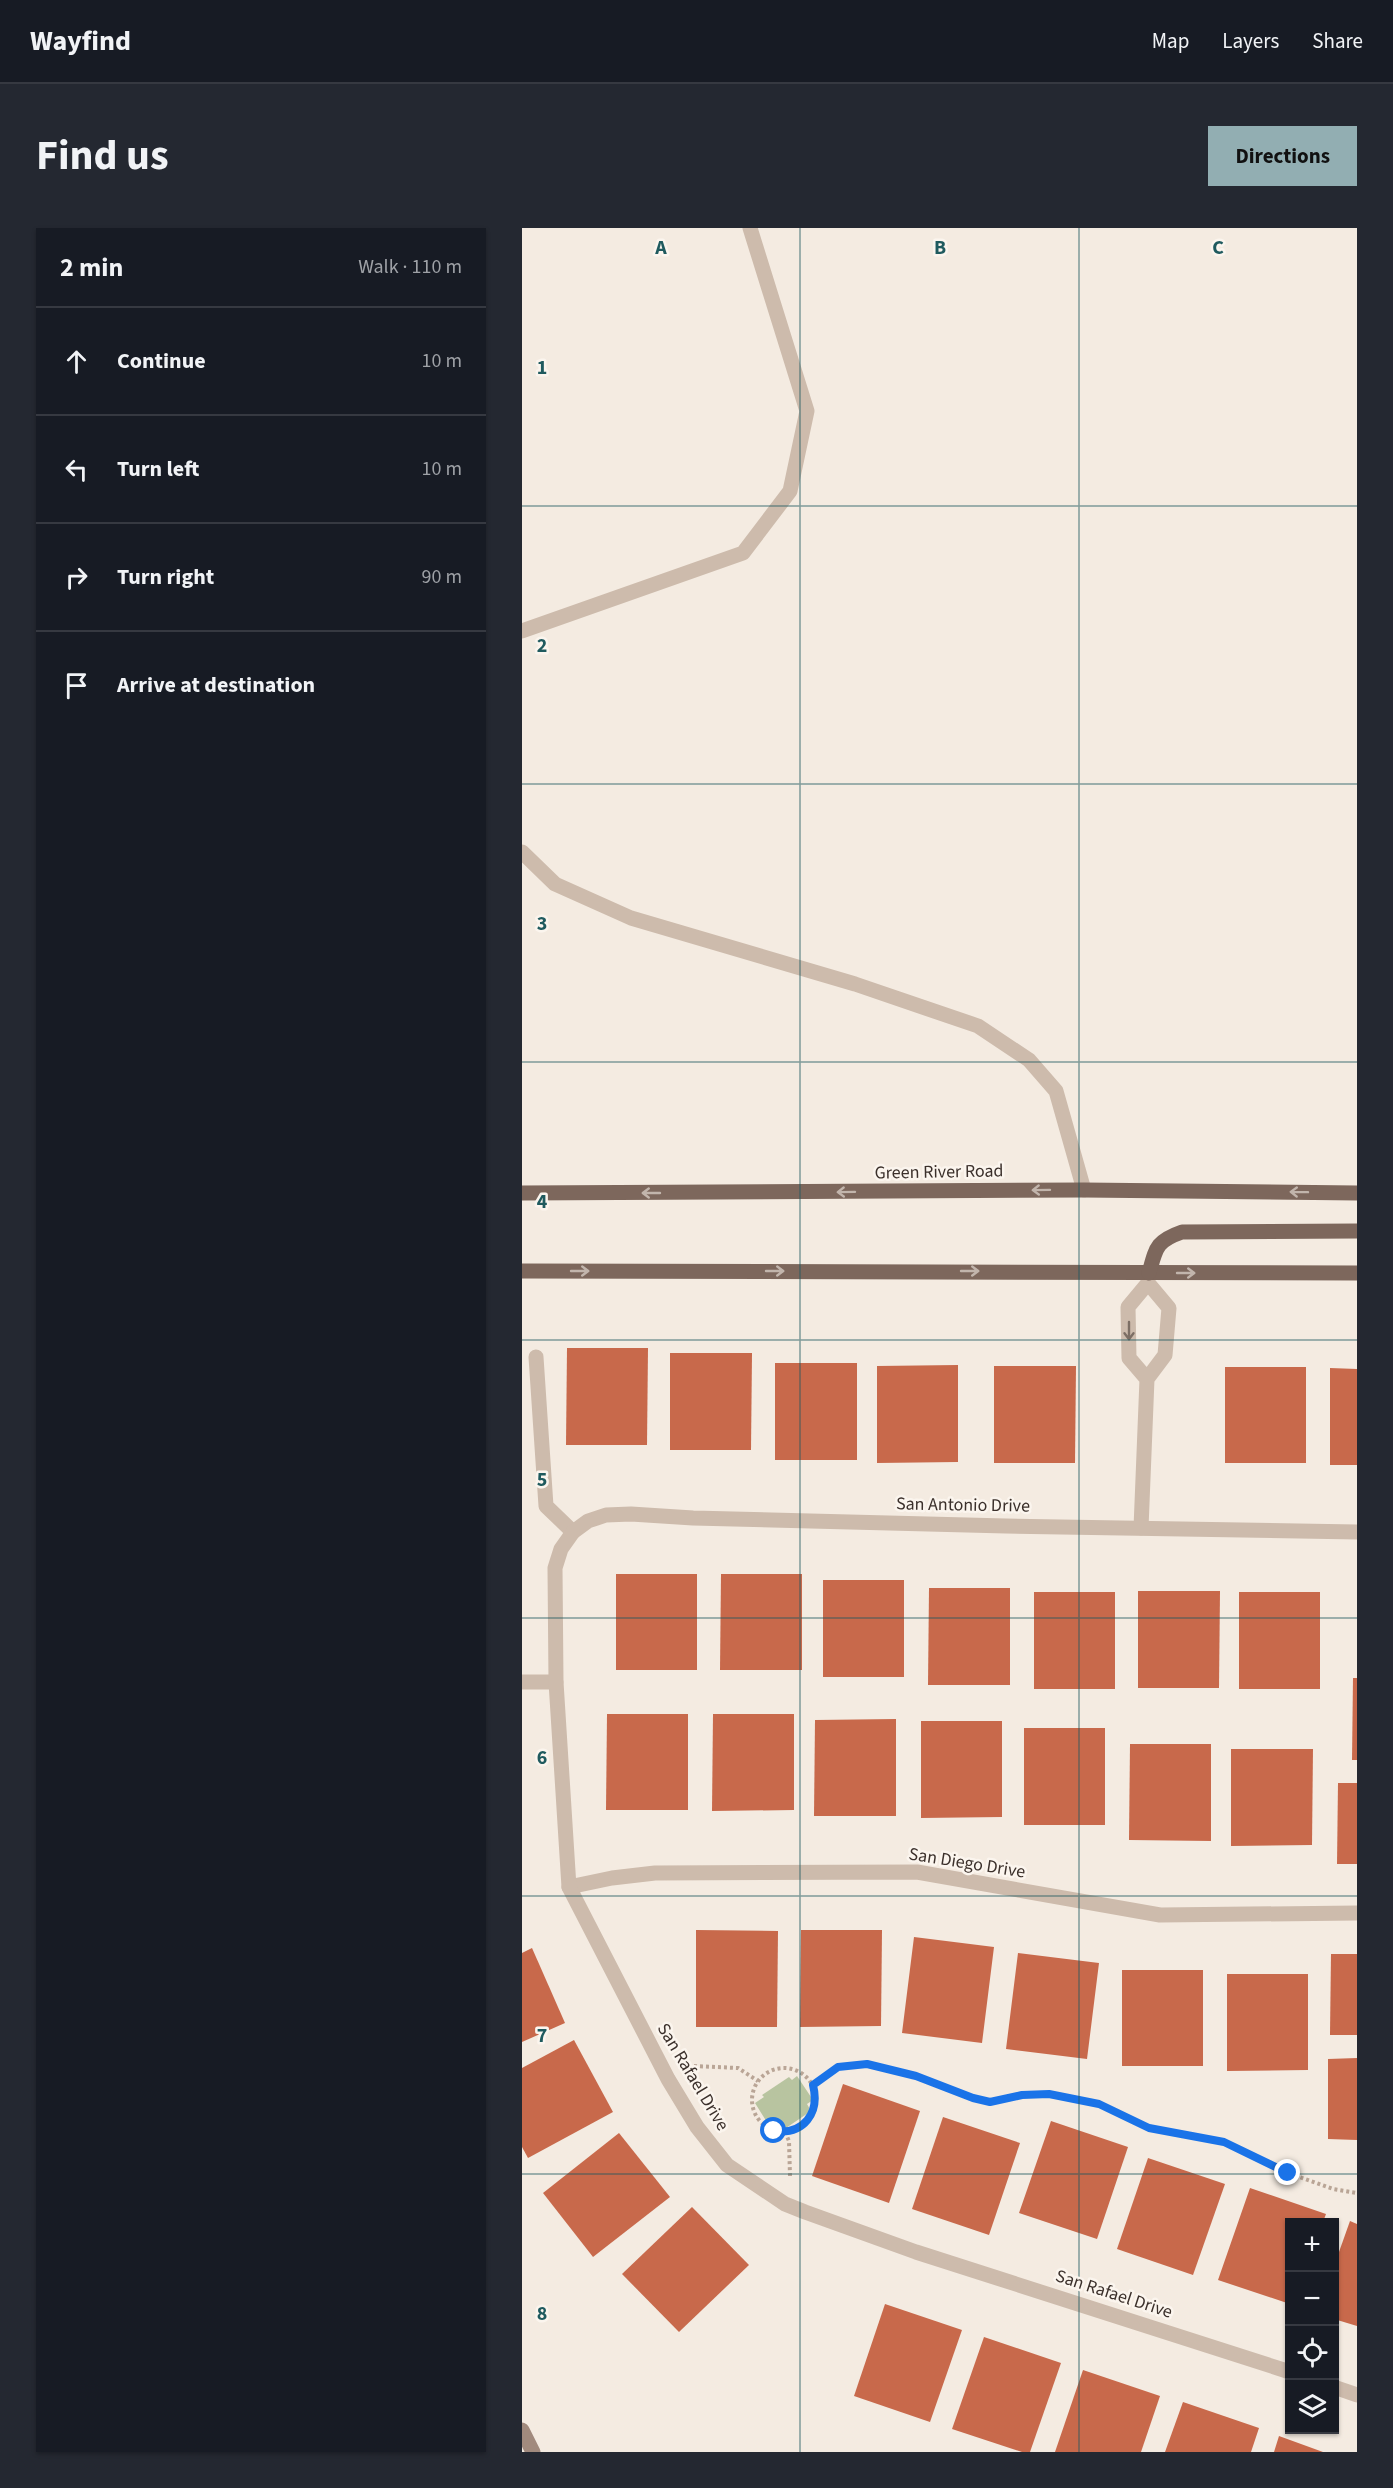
<!DOCTYPE html>
<html lang="en">
<head>
<meta charset="utf-8">
<style>
	:root { --surface:#171b24; --page:#242831; --text:#f1f3f6; --muted:#9ea1a6; --line:#363941; --accent:#92aeb2 }
	body { margin:0; font-family:"Source Sans 3",sans-serif; background:var(--page); color:var(--text) }
	.controls { position:absolute; right:18px; bottom:18px; display:grid; overflow:hidden; border-radius:0px; box-shadow:0 2px 4px #0004 }
	.controls button { width:54px; height:54px; display:grid; place-items:center; padding:0; border:0; border-bottom:2px solid var(--line); background:var(--surface); color:var(--text); font:30px sans-serif }
	.stop { position:absolute; width:18px; height:18px; margin:-14px; border:4px solid #1a73e8; border-radius:50%; background:#fff }
	.stop.end { background:#1a73e8; border-color:#fff; box-shadow:0 2px 6px #0008 }
	.list { margin:0; padding:0; list-style:none }
	h2 { display:flex; justify-content:space-between; align-items:center; height:78px; margin:0; padding:0 24px; font-size:26px }
	h2 small { font-size:20px; font-weight:400; color:var(--muted) }
	.list li { display:grid; grid-template-columns:39px 1fr auto; gap:18px; align-items:center; box-sizing:border-box; height:108px; padding:0 24px; border-top:2px solid var(--line) }
	.list b { display:block; font-size:22px; white-space:nowrap }
	.list em { font-size:20px; font-style:normal; color:var(--muted) }
	.icon { flex:none; width:33px; height:33px; fill:none; stroke:currentColor; stroke-width:2; stroke-linecap:round; stroke-linejoin:round }
	.map { position:relative; flex:none; width:835px; height:2224px; overflow:hidden; border-radius:0px }
	header { display:flex; align-items:center; gap:36px; box-sizing:border-box; height:84px; padding:0 30px; background:var(--surface); border-bottom:2px solid var(--line) }
	header strong { font-size:28px }
	nav { display:flex; gap:33px; margin-inline-start:auto; font-size:21px }
	.intro { display:flex; align-items:center; justify-content:space-between; box-sizing:border-box; height:144px; padding:0 36px }
	h1 { margin:0; font-size:42px }
	.button { padding:15px 27px; border-radius:0px; background:var(--accent); color:#111; font-size:21px; font-weight:700 }
	main { display:flex; gap:36px; padding:0 36px }
	aside { flex:1; background:var(--surface); border-radius:0px; box-shadow:0 2px 4px #0004 }
	.map>svg:first-child { display:block }
	.green { fill:#b8c4a0 }
	.building { fill:#c8694b }
	.lines { fill:none; stroke-linecap:round; stroke-linejoin:round }
	.path { stroke:#b9a596; stroke-width:4; stroke-dasharray:3 3; stroke-linecap:butt }
	.lane { stroke:#cdbbac; stroke-width:15 }
	.street { stroke:#cdbbac; stroke-width:15 }
	.secondary { stroke:#a18a7d; stroke-width:15 }
	.primary { stroke:#7d675c; stroke-width:15 }
	.oneway { stroke:#c2b5ac }
	.oneway2 { stroke:#7d6f65 }
	.route { stroke:#1a73e8; stroke-width:8 }
	.grid { fill:none; stroke:#1f5a5e; stroke-width:1.5; stroke-opacity:0.55 }
	.labels { text-anchor:middle; dominant-baseline:central; stroke-width:5; stroke-linejoin:round; paint-order:stroke }
	.street-label { font-size:18px; fill:#3b302b; stroke:#fbf5ee }
	.grid-label { font-size:20px; text-anchor:middle; font-weight:bold; fill:#1f5a5e; stroke:#fbf5ee; stroke-width:5; stroke-linejoin:round; paint-order:stroke }
</style>
</head>
<body>
<header>
<strong>Wayfind</strong>
<nav><a>Map</a><a>Layers</a><a>Share</a></nav>
</header>
<div class="intro"><h1>Find us</h1><a class="button">Directions</a></div>
<main>
<aside>
<h2>2 min<small>Walk · 110 m</small></h2>
<ul class="list">
<li><svg class="icon" aria-label="ahead" viewBox="0 0 24 24"><path d="M12 20V5M6 11l6-6 6 6"/></svg><div><b>Continue</b></div><em>10 m</em></li>
<li><svg class="icon" aria-label="left" viewBox="0 0 24 24"><path d="M17 20v-9H6M10 6l-5 5 5 5"/></svg><div><b>Turn left</b></div><em>10 m</em></li>
<li><svg class="icon" aria-label="right" viewBox="0 0 24 24"><path d="M7 20v-9h11M14 6l5 5-5 5"/></svg><div><b>Turn right</b></div><em>90 m</em></li>
<li><svg class="icon" aria-label="arrive" viewBox="0 0 24 24"><path d="M6 21V4h12l-3 4 3 4H6"/></svg><div><b>Arrive at destination</b></div></li>
</ul>
</aside>
<div class="map">
<svg width="835" height="2224" viewBox="0 0 835 2224">
	<rect width="100%" height="100%" fill="#f4ebe1"/>
	<polygon class="green" points="275,1848 291,1872 285,1876 289,1883 264,1900 258,1892 248,1899 233,1875 242,1869 240,1867 267,1849 270,1852"/>
	<g class="building">
		<polygon points="45,1120 126,1120 125,1217 44,1217"/>
		<polygon points="148,1125 230,1125 229,1222 148,1222"/>
		<rect x="253" y="1135" width="82" height="97"/>
		<polygon points="436,1137 436,1234 355,1235 355,1138"/>
		<polygon points="472,1138 554,1138 553,1235 472,1235"/>
		<rect x="703" y="1139" width="81" height="96"/>
		<polygon points="808,1140 835,1141 835,1237 808,1237"/>
		<rect x="94" y="1346" width="81" height="96"/>
		<polygon points="199,1346 280,1346 280,1442 198,1442"/>
		<rect x="301" y="1352" width="81" height="97"/>
		<polygon points="407,1360 488,1360 488,1457 406,1457"/>
		<polygon points="616,1363 698,1363 697,1460 616,1460"/>
		<rect x="512" y="1364" width="81" height="97"/>
		<rect x="717" y="1364" width="81" height="97"/>
		<polygon points="831,1450 835,1450 835,1532 830,1532"/>
		<polygon points="85,1486 166,1486 166,1582 84,1582"/>
		<polygon points="191,1486 272,1486 272,1582 190,1583"/>
		<polygon points="374,1491 374,1588 292,1588 293,1492"/>
		<polygon points="399,1493 480,1493 480,1589 399,1590"/>
		<rect x="502" y="1500" width="81" height="97"/>
		<polygon points="608,1516 689,1516 689,1613 607,1612"/>
		<polygon points="709,1521 791,1521 790,1617 709,1618"/>
		<polygon points="816,1555 835,1555 835,1636 815,1636"/>
		<polygon points="174,1702 256,1703 255,1799 174,1799"/>
		<polygon points="279,1702 360,1702 359,1798 278,1799"/>
		<polygon points="392,1709 472,1719 460,1815 380,1805"/>
		<polygon points="10,1720 43,1795 0,1814 0,1725"/>
		<polygon points="496,1725 577,1735 565,1831 484,1821"/>
		<polygon points="809,1726 835,1726 835,1807 808,1807"/>
		<rect x="600" y="1742" width="81" height="96"/>
		<polygon points="705,1746 786,1746 786,1842 705,1843"/>
		<polygon points="52,1812 91,1884 6,1930 0,1919 0,1840"/>
		<polygon points="835,1830 835,1912 806,1911 806,1831"/>
		<polygon points="321,1856 398,1883 367,1975 290,1948"/>
		<polygon points="421,1889 498,1915 467,2007 390,1981"/>
		<polygon points="529,1893 606,1919 575,2011 497,1985"/>
		<polygon points="97,1905 148,1969 71,2029 21,1965"/>
		<polygon points="626,1930 703,1956 671,2047 595,2021"/>
		<polygon points="728,1960 804,1986 801,1994 768,1994 768,2076 696,2052"/>
		<polygon points="170,1979 227,2037 157,2104 100,2046"/>
		<polygon points="828,1993 835,1996 835,2098 812,2091 812,2038"/>
		<polygon points="363,2076 440,2102 408,2194 332,2168"/>
		<polygon points="462,2109 539,2135 508,2224 500,2224 430,2201"/>
		<polygon points="561,2142 638,2168 619,2224 533,2224"/>
		<polygon points="661,2174 737,2200 729,2224 643,2224"/>
		<polygon points="757,2208 801,2224 752,2224"/>
	</g>
	<g class="lines">
		<g class="path">
			<polyline points="172,1838 216,1840 236,1853"/>
			<circle cx="262" cy="1872" r="32"/>
			<polyline points="291,1857 316,1839 345,1836 395,1848 451,1871 468,1874 500,1867 527,1866 577,1876 627,1900 702,1914 766,1945 811,1961 835,1965"/>
			<polyline points="263,1904 267,1913 268,1948"/>
		</g>
		<g class="lane">
			<polyline points="0,403 221,325 268,263 285,183 228,0"/>
			<polyline points="0,624 33,656 109,690 333,756 456,798 507,832 534,863 562,962"/>
		</g>
		<g class="street">
			<polyline points="14,1129 24,1278 51,1304"/>
			<polyline points="619,1300 625,1151 643,1127 647,1080 626,1055 606,1079 607,1130 625,1151"/>
			<polyline points="0,1454 34,1454"/>
			<polyline points="47,1659 90,1650 133,1645 395,1644 638,1687 835,1685"/>
			<polyline points="768,2144 394,2024 283,1984 263,1976 205,1937 175,1899 146,1851 47,1659 34,1454 33,1340 39,1321 51,1304 66,1293 84,1287 109,1286 171,1290 484,1298 835,1304"/>
			<polyline points="812,2159 835,2167"/>
		</g>
		<polyline class="secondary" points="0,2202 11,2224"/>
		<g class="primary">
			<polyline points="0,965 562,962 835,965"/>
			<polyline points="0,1043 835,1045"/>
			<path d="M 627,1045 C 634,1020 634,1013 660,1004 L 835,1003"/>
		</g>
	</g>
	<defs><path id="oneway-shaft" d="M-6 0H5M1.5-3L5.5 0L1.5 3" fill="none" stroke-width="1.6" stroke-linecap="round" stroke-linejoin="round" transform="scale(1.5)"/></defs>
	<g class="oneway">
		<use href="#oneway-shaft" transform="translate(519 962) rotate(179)"/>
		<use href="#oneway-shaft" transform="translate(324 964) rotate(179)"/>
		<use href="#oneway-shaft" transform="translate(777 964) rotate(-179)"/>
		<use href="#oneway-shaft" transform="translate(129 965) rotate(-180)"/>
		<use href="#oneway-shaft" transform="translate(58 1043)"/>
		<use href="#oneway-shaft" transform="translate(253 1043)"/>
		<use href="#oneway-shaft" transform="translate(448 1043)"/>
		<use href="#oneway-shaft" transform="translate(664 1045)"/>
	</g>
	<use class="oneway2" href="#oneway-shaft" transform="translate(607 1103) rotate(90)"/>
	<g class="lines">
		<path class="route" d="M 252,1903 C 282,1907 298,1885 291,1857 L 316,1839 L 345,1836 L 394,1848 L 451,1870 L 468,1874 L 500,1867 L 527,1866 L 577,1876 L 627,1900 L 702,1914 L 766,1945"/>
	</g>
	<path class="grid" d="M 278,0 L 278,2224M 557,0 L 557,2224M 0,278 L 835,278M 0,556 L 835,556M 0,834 L 835,834M 0,1112 L 835,1112M 0,1390 L 835,1390M 0,1668 L 835,1668M 0,1946 L 835,1946"/>
	<g class="labels">
		<g class="street-label">
			<text transform="translate(417 944) rotate(-1)">Green River Road</text>
			<text transform="translate(441 1277) rotate(1)">San Antonio Drive</text>
			<text transform="translate(445 1635) rotate(9)">San Diego Drive</text>
			<text transform="translate(171 1849) rotate(59)">San Rafael Drive</text>
			<text transform="translate(592 2066) rotate(18)">San Rafael Drive</text>
		</g>
	</g>
	<g class="grid-label">
		<text x="139" y="26">A</text>
		<text x="418" y="26">B</text>
		<text x="696" y="26">C</text>
		<text x="20" y="146">1</text>
		<text x="20" y="424">2</text>
		<text x="20" y="702">3</text>
		<text x="20" y="980">4</text>
		<text x="20" y="1258">5</text>
		<text x="20" y="1536">6</text>
		<text x="20" y="1814">7</text>
		<text x="20" y="2092">8</text>
	</g>
</svg>
<div class="controls">
<button>+</button>
<button>−</button>
<button><svg class="icon" aria-label="locate" viewBox="0 0 24 24"><circle cx="12" cy="12" r="6"/><path d="M12 2v4M12 18v4M2 12h4M18 12h4"/></svg></button>
<button><svg class="icon" aria-label="layers" viewBox="0 0 24 24"><path d="M12 4l9 5-9 5-9-5zM3 14l9 5 9-5"/></svg></button>
</div>
<div class="stop" style="left:252px;top:1903px"></div>
<div class="stop end" style="left:766px;top:1945px"></div>
</div>
</main>
</body>
</html>
